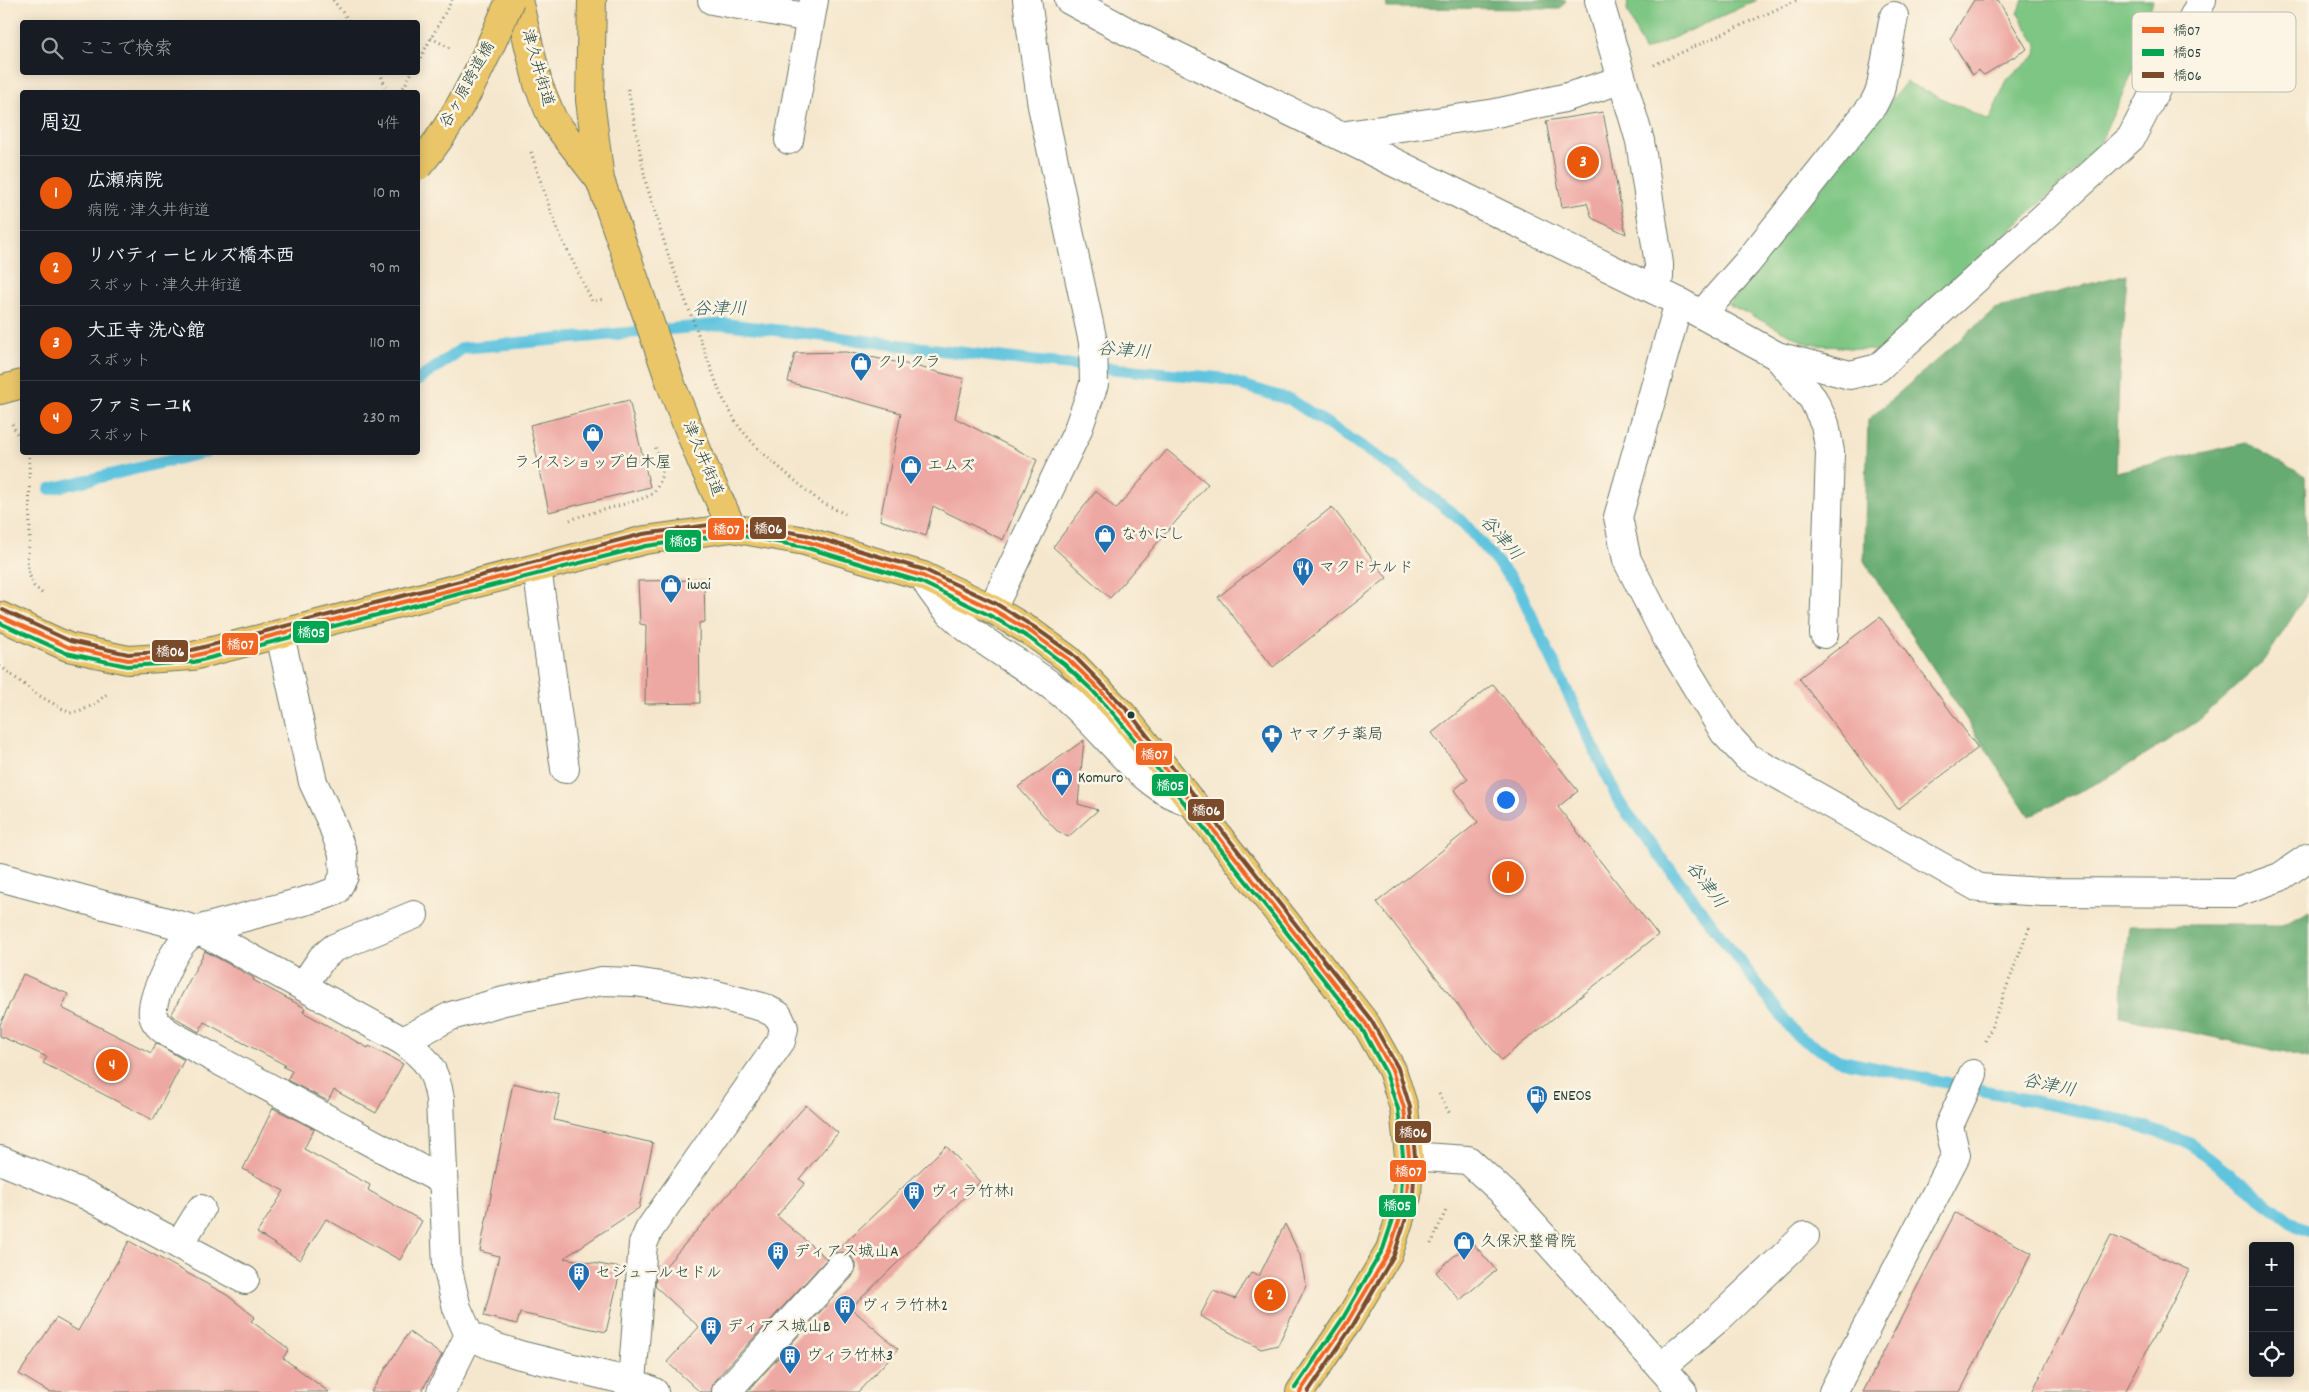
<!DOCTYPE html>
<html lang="ja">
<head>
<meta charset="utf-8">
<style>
	:root { --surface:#171b24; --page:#242831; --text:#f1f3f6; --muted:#9ea1a6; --line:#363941; --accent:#ea580c }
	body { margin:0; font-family:Dekko,"Klee One",sans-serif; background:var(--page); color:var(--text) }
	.controls { position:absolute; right:15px; bottom:15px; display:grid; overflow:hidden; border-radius:5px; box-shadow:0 2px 12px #0003 }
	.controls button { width:45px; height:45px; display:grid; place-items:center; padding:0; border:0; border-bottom:1px solid var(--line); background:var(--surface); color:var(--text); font:25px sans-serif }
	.you { position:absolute; left:1505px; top:799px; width:18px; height:18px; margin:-12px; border:4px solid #fff; border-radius:50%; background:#1a73e8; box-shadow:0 0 0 8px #1a73e833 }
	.badge { display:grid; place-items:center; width:32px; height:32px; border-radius:50%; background:var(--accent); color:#fff; font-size:16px; font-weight:700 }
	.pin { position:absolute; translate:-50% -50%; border:2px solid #fff; box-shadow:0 1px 5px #0006 }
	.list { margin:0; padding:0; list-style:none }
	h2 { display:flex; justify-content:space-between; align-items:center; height:65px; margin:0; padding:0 20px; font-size:21px }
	h2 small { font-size:16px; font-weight:400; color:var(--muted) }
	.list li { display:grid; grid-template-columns:32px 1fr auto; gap:15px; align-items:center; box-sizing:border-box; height:75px; padding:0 20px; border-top:1px solid var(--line) }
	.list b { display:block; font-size:19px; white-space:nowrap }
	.list p { margin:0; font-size:16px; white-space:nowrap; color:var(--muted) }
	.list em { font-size:16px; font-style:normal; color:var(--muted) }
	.icon { flex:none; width:28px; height:28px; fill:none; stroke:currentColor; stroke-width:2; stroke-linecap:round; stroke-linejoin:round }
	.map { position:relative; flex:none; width:2309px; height:1392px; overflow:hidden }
	.search { position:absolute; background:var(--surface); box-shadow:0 2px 12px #0003; left:20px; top:20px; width:400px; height:55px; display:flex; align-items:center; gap:12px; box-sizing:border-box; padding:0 18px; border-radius:5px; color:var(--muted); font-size:19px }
	.panel { position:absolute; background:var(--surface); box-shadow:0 2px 12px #0003; left:20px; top:90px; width:400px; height:365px; border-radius:5px }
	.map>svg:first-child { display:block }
	.green { fill:#7ec683; stroke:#4e825c }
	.forest { fill:#66ab71; stroke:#427452 }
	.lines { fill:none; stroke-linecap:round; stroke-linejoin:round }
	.stream { stroke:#60c4de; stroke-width:12 }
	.building { fill:#eea8a3 }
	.minor-casing { stroke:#6a786a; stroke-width:30 }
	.major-casing { stroke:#6a786a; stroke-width:30 }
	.highway-casing { stroke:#6a786a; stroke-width:30 }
	.path { stroke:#6a786a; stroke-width:3; stroke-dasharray:1 4; stroke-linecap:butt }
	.minor { stroke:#fff; stroke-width:28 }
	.major { stroke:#ebc669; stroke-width:28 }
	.highway { stroke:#ebc669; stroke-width:28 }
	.major-bridge-casing { stroke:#6a786a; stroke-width:30; stroke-linecap:butt }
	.major-bridge { stroke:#ebc669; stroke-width:28 }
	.bus-1-casing { stroke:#fcf5e5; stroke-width:8 }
	.bus-2-casing { stroke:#fcf5e5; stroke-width:8 }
	.bus-3-casing { stroke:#fcf5e5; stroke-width:8 }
	.bus-1 { stroke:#f26522; stroke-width:4 }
	.bus-2 { stroke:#00a651; stroke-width:4 }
	.bus-3 { stroke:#7a4b2a; stroke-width:4 }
	.bus-dot { fill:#1f3d34; stroke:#fcf5e5; stroke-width:2 }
	.labels { text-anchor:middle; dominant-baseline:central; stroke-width:5; stroke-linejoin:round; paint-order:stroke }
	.street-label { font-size:16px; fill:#1f3d34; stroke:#fcf5e5 }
	.poi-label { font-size:16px; fill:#1f3d34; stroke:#fcf5e5; text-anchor:start }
	.water-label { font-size:18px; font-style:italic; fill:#2f5f5e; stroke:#fcf5e5 }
	.key { fill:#fcf5e5; stroke:#babeb0; stroke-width:1 }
	.key-label { font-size:14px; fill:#1f3d34 }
	.line-badge { stroke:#fcf5e5; stroke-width:2 }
	.badge-label { font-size:14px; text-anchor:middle; font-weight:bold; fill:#fff }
</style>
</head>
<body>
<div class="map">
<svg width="2309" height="1392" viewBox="0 0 2309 1392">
	<rect width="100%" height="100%" fill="#fcf5e5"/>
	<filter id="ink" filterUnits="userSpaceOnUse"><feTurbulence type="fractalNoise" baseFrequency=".02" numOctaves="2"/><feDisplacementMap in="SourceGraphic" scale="10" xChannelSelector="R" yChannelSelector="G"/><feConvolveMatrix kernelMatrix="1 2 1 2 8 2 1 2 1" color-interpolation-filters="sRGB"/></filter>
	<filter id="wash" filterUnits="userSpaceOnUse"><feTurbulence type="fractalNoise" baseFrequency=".0096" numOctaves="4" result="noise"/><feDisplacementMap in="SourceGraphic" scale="20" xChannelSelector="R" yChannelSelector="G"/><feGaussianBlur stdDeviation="1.12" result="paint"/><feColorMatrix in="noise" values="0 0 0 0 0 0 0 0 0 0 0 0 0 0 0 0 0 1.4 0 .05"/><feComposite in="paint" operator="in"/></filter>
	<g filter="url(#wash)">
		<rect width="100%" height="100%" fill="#f5e7cd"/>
		<g class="green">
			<polygon points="1628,0 1757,0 1644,51 1627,10"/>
			<polygon points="2023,0 2153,0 2132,73 2096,152 1879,351 1809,344 1728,304 1906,82 1989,120 2007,80 2036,55 2037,44 2018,14"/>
		</g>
		<g class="forest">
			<polygon points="1386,0 1566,0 1560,9 1387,8"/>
			<polygon points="2127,274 2119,376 2116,472 2246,443 2305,476 2308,592 2265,660 2198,721 2111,776 2029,816 1864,561 1868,420 1995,309"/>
			<polygon points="2309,911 2309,1058 2120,1017 2129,925 2283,925"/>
		</g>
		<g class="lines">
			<g class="stream">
				<polyline points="418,380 463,348 725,324 1039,362 1218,378 1291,400 1396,469 1462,521 1518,587 1619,802 1797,1036 1838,1060 2123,1120 2189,1143 2297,1226 2309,1231"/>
				<polyline points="50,489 206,452"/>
			</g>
		</g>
		<g id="blocks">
			<g class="building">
				<polygon points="1974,0 1998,0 2027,49 1984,75 1978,70 1973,75 1950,39"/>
				<polygon points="1603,112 1626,234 1592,218 1587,203 1562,207 1546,121"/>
				<polygon points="846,352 915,366 964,379 955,418 1037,460 1003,540 933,506 926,536 880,520 901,413 788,382 795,353"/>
				<polygon points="629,400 650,487 549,512 530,425"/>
				<polygon points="1167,450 1208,484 1110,598 1053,547 1096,491 1116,509"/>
				<polygon points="1332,507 1387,578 1273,667 1218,597"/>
				<polygon points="704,580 705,622 699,623 700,703 645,704 646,625 640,624 638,581"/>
				<polygon points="1880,617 1978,748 1898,809 1799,678"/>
				<polygon points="1493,684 1578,791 1558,807 1658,935 1501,1060 1377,902 1478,822 1454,790 1468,779 1432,733"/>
				<polygon points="1084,740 1078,804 1098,810 1068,837 1056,830 1018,787"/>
				<polygon points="205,951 254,978 253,980 305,1008 303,1012 368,1048 369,1046 403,1064 376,1113 334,1090 328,1101 287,1080 292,1071 283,1067 285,1065 204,1022 199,1032 171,1015"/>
				<polygon points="23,974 68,994 62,1008 151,1053 156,1043 184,1060 153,1120 43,1063 47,1057 0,1036 0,1025"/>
				<polygon points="513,1083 560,1095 554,1120 653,1143 639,1208 564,1258 621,1268 606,1332 520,1313 517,1324 484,1316 499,1256 480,1251"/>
				<polygon points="806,1105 838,1133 799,1179 805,1183 777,1216 827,1259 714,1381 711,1392 700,1392 667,1362 699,1327 655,1286 656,1277"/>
				<polygon points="273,1108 314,1129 304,1149 370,1185 368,1190 422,1221 400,1260 326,1219 300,1260 257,1233 284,1191 243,1169"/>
				<polygon points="946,1146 980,1182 851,1308 898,1349 858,1392 747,1392 852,1277 855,1271 855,1263 851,1256 843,1252 834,1253"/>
				<polygon points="1955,1213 2032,1253 1960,1392 1863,1392"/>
				<polygon points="1285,1224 1300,1255 1306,1286 1278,1345 1261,1349 1200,1316 1213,1291 1235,1299 1251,1273 1259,1276"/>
				<polygon points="2111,1235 2189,1270 2125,1392 2032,1392"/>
				<polygon points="129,1241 227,1295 255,1317 251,1321 289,1349 283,1358 329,1392 49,1392 19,1374 56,1318 78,1331"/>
				<polygon points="1471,1241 1496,1270 1460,1300 1436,1272"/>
				<polygon points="409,1332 442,1355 421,1392 371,1392"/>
			</g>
		</g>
	</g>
	<g filter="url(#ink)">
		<use href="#blocks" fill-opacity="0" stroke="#6a786a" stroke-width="1"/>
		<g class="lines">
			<g class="minor-casing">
				<g id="minor">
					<polyline points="712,0 810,18"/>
					<polyline points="1069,0 1132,34 1679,302 1777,356 1850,375 1878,368 2131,138 2202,0"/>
					<polyline points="1599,0 1640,141 1659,264 1659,277 1655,290"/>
					<polyline points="1340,136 1496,113 1564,98 1621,80"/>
					<polyline points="789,140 814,0"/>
					<polyline points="1679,302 1618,517 1627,560 1668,640 1724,732 1747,757 1979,888 2043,892 2235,893 2280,877 2309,857"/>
					<polyline points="1702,314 1747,263 1873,105 1880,91 1894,16"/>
					<polyline points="1777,356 1813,399 1825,424 1830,452 1824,634"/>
					<polyline points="537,568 565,769"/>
					<path d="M 923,576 C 952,632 1010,653 1057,690 C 1095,719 1122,762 1162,789 C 1170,795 1183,799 1193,803"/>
					<polyline points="992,609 1077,432 1094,384 1093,342 1042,106 1027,0"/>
					<path d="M 280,635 L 313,782 L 331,821 L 343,854 L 344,876 L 336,891 L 320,897 L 197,930 C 192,934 186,938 182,943 C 172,955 150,1000 153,1015 C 155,1026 167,1032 175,1037 L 443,1181"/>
					<path d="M 0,877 L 197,930 L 223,943 L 403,1041 C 427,1059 435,1068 440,1099 L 447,1266 L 457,1308 L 469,1335 L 492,1346 L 520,1355 L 632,1382 L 654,1392"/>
					<polyline points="303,986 322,958 334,948 414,915"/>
					<polyline points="403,1041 451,1016 504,1001 602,981 635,982 713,994 762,1007 778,1015 784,1028 781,1041 649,1230 643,1244 632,1382"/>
					<polyline points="1409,1156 1468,1160 1506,1195 1683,1392"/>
					<polyline points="0,1160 86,1195 245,1280"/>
					<polyline points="179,1245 201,1209"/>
					<polyline points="1661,1367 1720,1317 1805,1236"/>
					<polyline points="441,1392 469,1335"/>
					<polyline points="726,1392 840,1267"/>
					<polyline points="1833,1392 1956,1155 1949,1126 1973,1074"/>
				</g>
			</g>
			<g class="major-casing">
				<g id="major">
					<polyline points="0,390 22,384"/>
					<polyline points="0,616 68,647 128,660 193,656 645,540 732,528"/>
				</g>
			</g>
			<g class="highway-casing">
				<g id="highway">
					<polyline points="518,0 538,84 553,120 599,179"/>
					<polyline points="592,0 590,100 600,180 672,387 701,460 732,528 805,541 923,576 992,609 1031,632 1068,659 1123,715 1366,1024 1392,1070 1404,1108 1409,1156 1407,1196 1389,1252 1348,1321 1300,1392"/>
				</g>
			</g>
			<g class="path">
				<polyline points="333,0 350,22"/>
				<polyline points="431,38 450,48"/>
				<polyline points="418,62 452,0"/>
				<polyline points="1654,65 1797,0"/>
				<polyline points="380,72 387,92"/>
				<polyline points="628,89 646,183 668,254 721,395 739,427 760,451 819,501 845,514"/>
				<polyline points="401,92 412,72"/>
				<polyline points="531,152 556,227 592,301 605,299"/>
				<polyline points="12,424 22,443"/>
				<polyline points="29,452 30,539 27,560 29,574 34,586 44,595"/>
				<path d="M 570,520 C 585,513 646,501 653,493 C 658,488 663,475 662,468 C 661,461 657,453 655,446"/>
				<polyline points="0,666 38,695 70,713 81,711 95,704 108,693"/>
				<polyline points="1986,1041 2030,926"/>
				<polyline points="1439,1094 1451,1116"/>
				<polyline points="1431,1244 1447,1208"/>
			</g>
			<use href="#minor" class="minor"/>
			<use href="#major" class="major"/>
			<use href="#highway" class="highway"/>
			<g class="major-bridge-casing">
				<path id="major-bridge" d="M 418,166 C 458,120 487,56 510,0"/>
			</g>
			<use href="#major-bridge" class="major-bridge"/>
			<g class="bus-1-casing">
				<polyline id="bus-1" points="0,616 68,647 128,660 193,656 645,540 732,528 805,541 923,576 992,609 1031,632 1068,659 1096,686 1123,715 1366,1024 1392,1070 1404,1108 1409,1156 1407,1196 1389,1252 1348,1321 1300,1392"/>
			</g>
			<g class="bus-2-casing">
				<polyline id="bus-2" points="0,623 66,653 127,666 194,662 646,546 732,534 804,547 921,582 989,615 1028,637 1064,664 1092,690 1118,719 1361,1027 1386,1073 1398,1109 1403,1156 1401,1195 1383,1249 1343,1318 1295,1388"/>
			</g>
			<g class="bus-3-casing">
				<polyline id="bus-3" points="3,610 70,641 128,654 192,650 643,534 731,522 807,535 925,570 995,603 1034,627 1072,654 1100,682 1128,711 1371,1020 1398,1068 1410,1107 1415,1156 1413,1197 1394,1255 1353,1325 1308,1392"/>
			</g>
			<use href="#bus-1" class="bus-1"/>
			<use href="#bus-2" class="bus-2"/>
			<use href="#bus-3" class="bus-3"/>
		</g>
	</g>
	<defs>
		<g id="shop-pin" transform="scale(1.125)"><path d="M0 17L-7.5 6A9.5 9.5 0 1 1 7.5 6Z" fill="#1f6fb2" stroke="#fcf5e5"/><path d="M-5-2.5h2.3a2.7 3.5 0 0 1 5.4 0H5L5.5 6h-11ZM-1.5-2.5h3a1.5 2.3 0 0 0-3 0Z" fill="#fff"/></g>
		<g id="restaurant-pin" transform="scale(1.125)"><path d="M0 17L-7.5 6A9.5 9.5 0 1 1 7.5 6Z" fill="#1f6fb2" stroke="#fcf5e5"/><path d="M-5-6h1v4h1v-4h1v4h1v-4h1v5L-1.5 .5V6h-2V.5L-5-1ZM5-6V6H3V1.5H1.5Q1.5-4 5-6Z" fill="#fff"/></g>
		<g id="pharmacy-pin" transform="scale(1.125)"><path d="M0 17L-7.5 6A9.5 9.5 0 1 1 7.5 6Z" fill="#1f6fb2" stroke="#fcf5e5"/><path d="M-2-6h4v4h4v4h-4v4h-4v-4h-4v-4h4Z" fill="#fff"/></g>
		<g id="fuel-pin" transform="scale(1.125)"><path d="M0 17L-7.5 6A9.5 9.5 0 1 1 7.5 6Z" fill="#1f6fb2" stroke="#fcf5e5"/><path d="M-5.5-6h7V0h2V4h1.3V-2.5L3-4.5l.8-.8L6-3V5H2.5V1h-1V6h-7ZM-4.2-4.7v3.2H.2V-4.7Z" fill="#fff"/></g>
		<g id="building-pin" transform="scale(1.125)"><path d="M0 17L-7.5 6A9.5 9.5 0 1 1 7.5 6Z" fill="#1f6fb2" stroke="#fcf5e5"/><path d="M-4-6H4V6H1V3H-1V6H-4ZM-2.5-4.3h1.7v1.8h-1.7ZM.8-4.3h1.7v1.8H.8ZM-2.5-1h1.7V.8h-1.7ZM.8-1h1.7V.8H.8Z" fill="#fff"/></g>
	</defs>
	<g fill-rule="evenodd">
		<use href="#shop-pin" x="861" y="363"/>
		<use href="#shop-pin" x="593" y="434"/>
		<use href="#shop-pin" x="911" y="466"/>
		<use href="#shop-pin" x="1105" y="535"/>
		<use href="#restaurant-pin" x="1303" y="568"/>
		<use href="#shop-pin" x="671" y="585"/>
		<use href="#pharmacy-pin" x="1272" y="735"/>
		<use href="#shop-pin" x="1062" y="778"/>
		<use href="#fuel-pin" x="1537" y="1096"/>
		<use href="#building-pin" x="914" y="1192"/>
		<use href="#shop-pin" x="1464" y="1242"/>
		<use href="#building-pin" x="778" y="1252"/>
		<use href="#building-pin" x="579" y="1273"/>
		<use href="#building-pin" x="845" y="1306"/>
		<use href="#building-pin" x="711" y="1327"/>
		<use href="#building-pin" x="790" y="1356"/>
	</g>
	<circle class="bus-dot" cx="1131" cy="715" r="4.5"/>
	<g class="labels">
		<g class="street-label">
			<text transform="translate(537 68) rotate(74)">津久井街道</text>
			<text transform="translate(468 85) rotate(-61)">谷ヶ原跨道橋</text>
			<text transform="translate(702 459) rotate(67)">津久井街道</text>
		</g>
		<g class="poi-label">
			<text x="877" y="363">クリクラ</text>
			<text x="593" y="463" text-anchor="middle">ライスショップ白木屋</text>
			<text x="927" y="466">エムズ</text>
			<text x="1121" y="535">なかにし</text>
			<text x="1319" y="568">マクドナルド</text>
			<text x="687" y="585">iwai</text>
			<text x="1288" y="735">ヤマグチ薬局</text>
			<text x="1078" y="778">Komuro</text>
			<text x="1553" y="1096">ENEOS</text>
			<text x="930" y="1192">ヴィラ竹林1</text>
			<text x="1480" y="1242">久保沢整骨院</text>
			<text x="794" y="1252">ディアス城山A</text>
			<text x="595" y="1273">セジュールセドル</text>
			<text x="861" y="1306">ヴィラ竹林2</text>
			<text x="727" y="1327">ディアス城山B</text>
			<text x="806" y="1356">ヴィラ竹林3</text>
		</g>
		<g class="water-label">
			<text x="720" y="310">谷津川</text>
			<text transform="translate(1124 352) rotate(5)">谷津川</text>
			<text transform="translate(1500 539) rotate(49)">谷津川</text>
			<text transform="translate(1705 886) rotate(53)">谷津川</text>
			<text transform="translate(2049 1087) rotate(12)">谷津川</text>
		</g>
	</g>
	<rect x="2132" y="12" width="164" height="80" rx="8" class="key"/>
	<rect x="2142" y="27" width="22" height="6" fill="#f26522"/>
	<rect x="2142" y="49" width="22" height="7" fill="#00a651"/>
	<rect x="2142" y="72" width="22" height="6" fill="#7a4b2a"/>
	<g class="key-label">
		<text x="2173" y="35">橋07</text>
		<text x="2173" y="57">橋05</text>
		<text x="2173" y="80">橋06</text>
	</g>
	<g class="line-badge">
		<rect x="749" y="516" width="38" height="24" rx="5" fill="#7a4b2a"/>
		<rect x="707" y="517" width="38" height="24" rx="5" fill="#f26522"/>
		<rect x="664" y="529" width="38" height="24" rx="5" fill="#00a651"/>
		<rect x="292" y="620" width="38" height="24" rx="5" fill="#00a651"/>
		<rect x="221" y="632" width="38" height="24" rx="5" fill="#f26522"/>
		<rect x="151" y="639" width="38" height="24" rx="5" fill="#7a4b2a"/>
		<rect x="1135" y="742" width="38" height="24" rx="5" fill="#f26522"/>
		<rect x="1151" y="773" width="38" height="24" rx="5" fill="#00a651"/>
		<rect x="1187" y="798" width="38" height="24" rx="5" fill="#7a4b2a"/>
		<rect x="1394" y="1120" width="38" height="24" rx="5" fill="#7a4b2a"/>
		<rect x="1389" y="1159" width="38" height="24" rx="5" fill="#f26522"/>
		<rect x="1378" y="1194" width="39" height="24" rx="5" fill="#00a651"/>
	</g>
	<g class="badge-label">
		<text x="768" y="533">橋06</text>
		<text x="726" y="534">橋07</text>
		<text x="683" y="546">橋05</text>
		<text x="311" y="637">橋05</text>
		<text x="240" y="649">橋07</text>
		<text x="170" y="656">橋06</text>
		<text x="1154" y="759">橋07</text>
		<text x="1170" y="790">橋05</text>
		<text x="1206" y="815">橋06</text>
		<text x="1413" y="1137">橋06</text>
		<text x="1408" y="1176">橋07</text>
		<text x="1397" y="1210">橋05</text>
	</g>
</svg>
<div class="controls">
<button>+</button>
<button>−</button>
<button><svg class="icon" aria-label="locate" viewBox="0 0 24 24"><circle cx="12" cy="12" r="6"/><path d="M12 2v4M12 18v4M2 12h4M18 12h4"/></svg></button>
</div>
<div class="you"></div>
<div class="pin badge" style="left:1508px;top:877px">1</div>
<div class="pin badge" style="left:1270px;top:1295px">2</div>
<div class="pin badge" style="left:1583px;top:162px">3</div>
<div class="pin badge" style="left:112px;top:1065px">4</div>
<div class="search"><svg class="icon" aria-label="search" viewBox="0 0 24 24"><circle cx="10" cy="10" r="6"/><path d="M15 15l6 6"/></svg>ここで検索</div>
<section class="panel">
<h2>周辺<small>4件</small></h2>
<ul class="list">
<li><span class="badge">1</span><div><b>広瀬病院</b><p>病院 · 津久井街道</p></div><em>10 m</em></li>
<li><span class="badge">2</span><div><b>リバティーヒルズ橋本西</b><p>スポット · 津久井街道</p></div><em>90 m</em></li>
<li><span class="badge">3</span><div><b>大正寺 洗心館</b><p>スポット</p></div><em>110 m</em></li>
<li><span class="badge">4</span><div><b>ファミーユK</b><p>スポット</p></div><em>230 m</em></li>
</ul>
</section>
</div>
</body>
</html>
